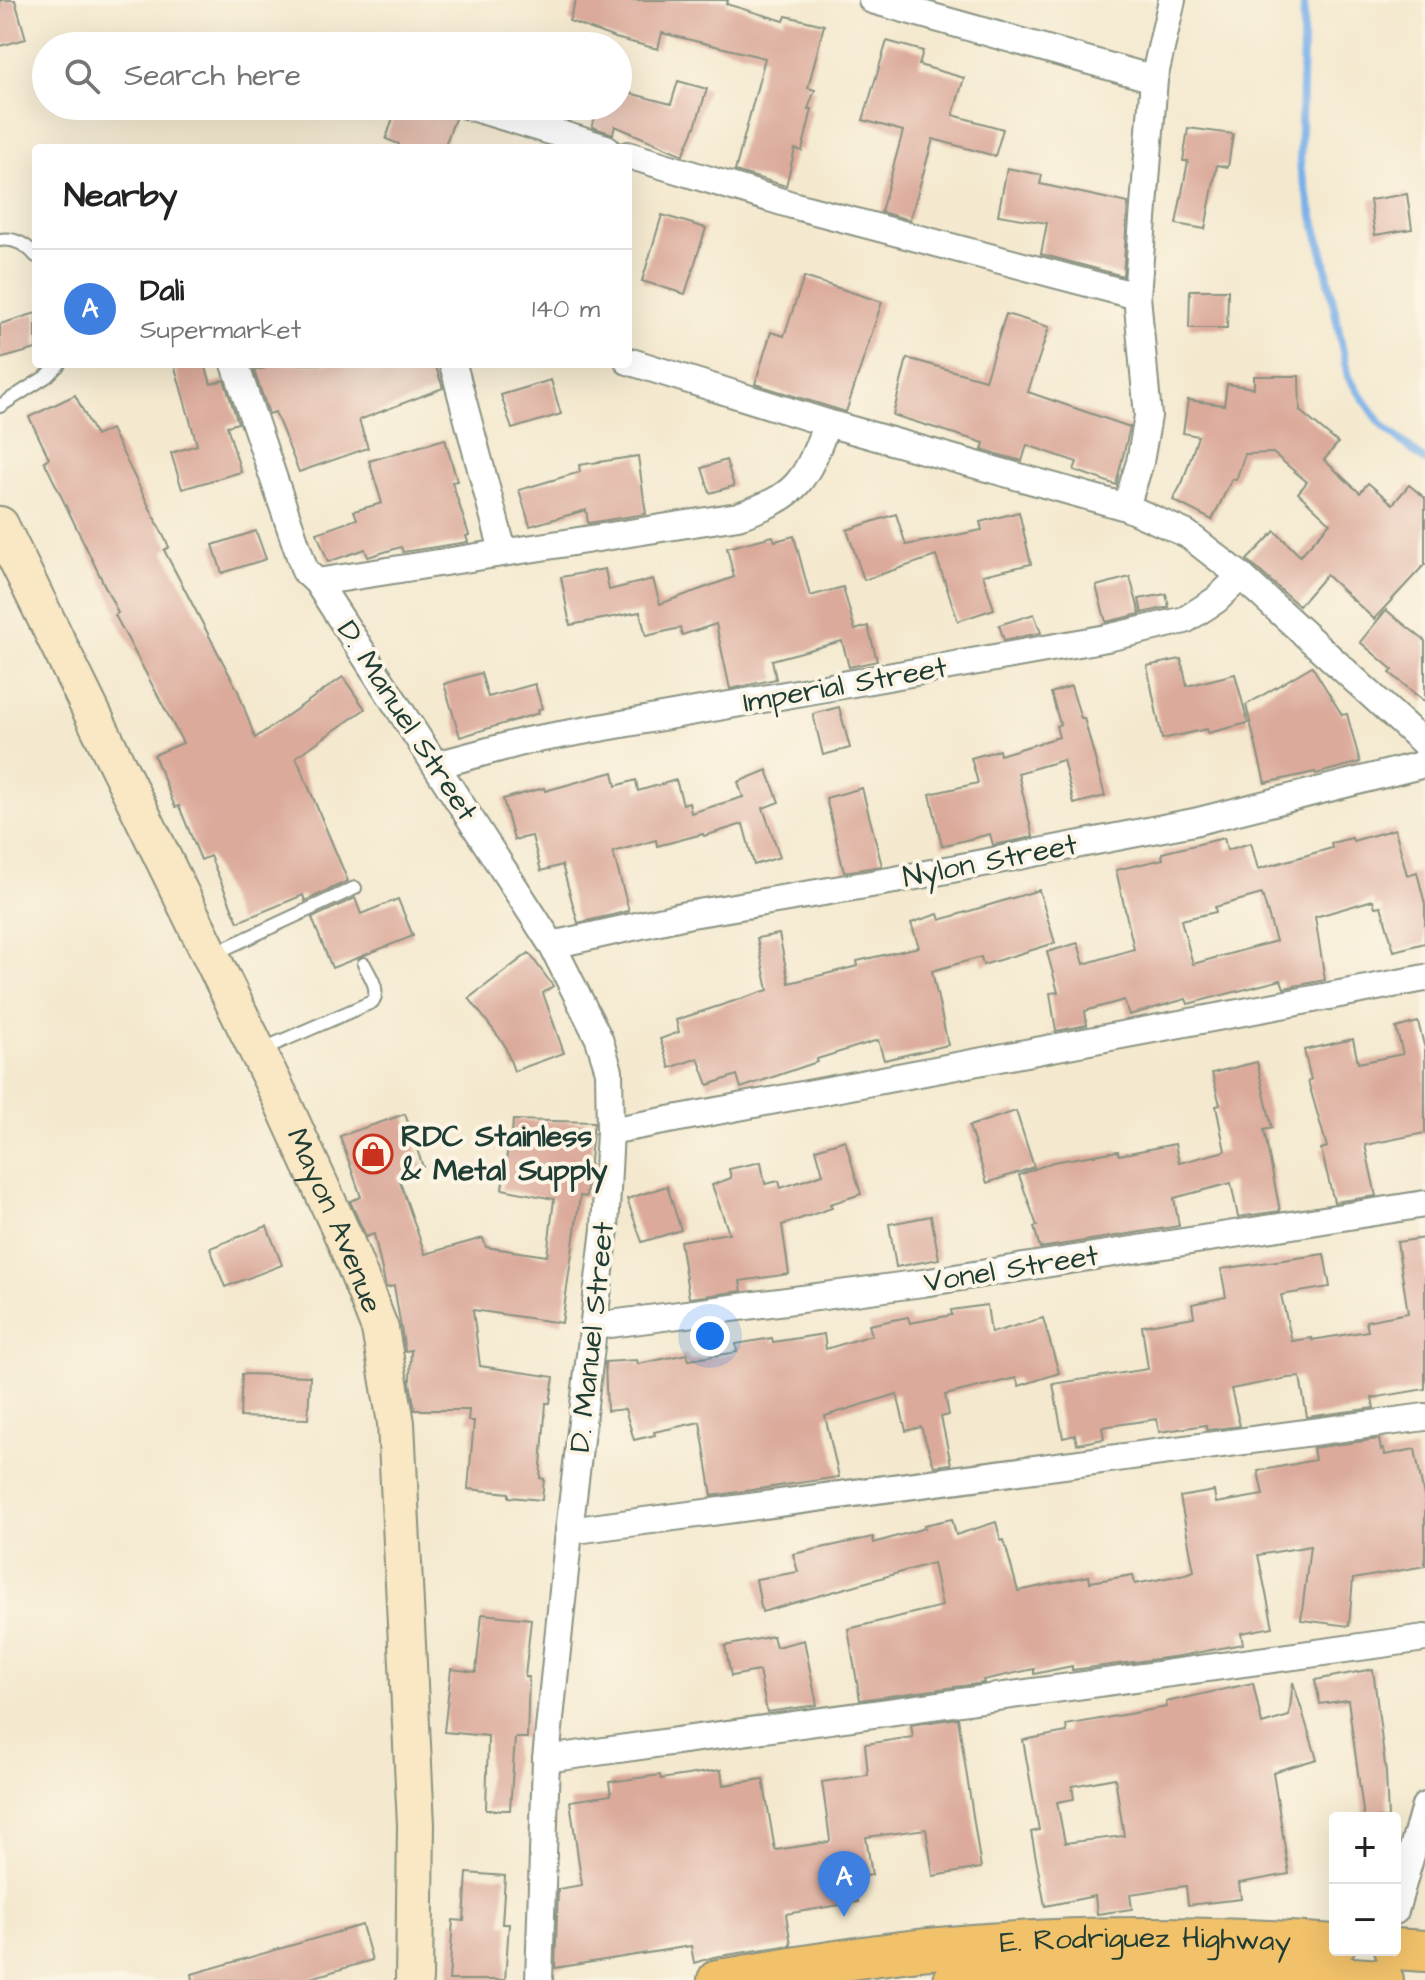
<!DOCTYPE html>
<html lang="en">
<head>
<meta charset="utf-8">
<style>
	:root { --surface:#fff; --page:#f6f6f6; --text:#222; --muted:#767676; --line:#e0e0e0; --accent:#0b8043 }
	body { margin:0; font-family:"Architects Daughter",sans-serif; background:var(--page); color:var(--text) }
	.controls { position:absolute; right:24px; bottom:24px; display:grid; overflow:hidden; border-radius:8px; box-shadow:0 8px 32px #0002 }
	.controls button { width:72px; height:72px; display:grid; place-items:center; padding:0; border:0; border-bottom:2px solid var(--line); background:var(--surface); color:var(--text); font:40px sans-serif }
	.you { position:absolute; left:710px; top:1336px; width:28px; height:28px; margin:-20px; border:6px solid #fff; border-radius:50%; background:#1a73e8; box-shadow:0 0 0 12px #1a73e833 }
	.badge { display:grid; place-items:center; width:52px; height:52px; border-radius:50%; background:var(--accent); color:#fff; font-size:26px; font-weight:700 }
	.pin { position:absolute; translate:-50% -66px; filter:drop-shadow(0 2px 4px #0008) }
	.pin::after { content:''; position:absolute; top:42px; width:28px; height:24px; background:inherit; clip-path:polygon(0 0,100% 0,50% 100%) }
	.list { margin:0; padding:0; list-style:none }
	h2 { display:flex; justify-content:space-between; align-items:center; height:104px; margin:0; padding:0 32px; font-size:34px }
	h2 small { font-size:26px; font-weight:400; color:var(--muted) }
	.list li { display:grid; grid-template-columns:52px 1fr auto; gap:24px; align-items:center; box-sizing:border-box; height:120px; padding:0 32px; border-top:2px solid var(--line) }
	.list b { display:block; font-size:30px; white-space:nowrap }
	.list p { margin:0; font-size:26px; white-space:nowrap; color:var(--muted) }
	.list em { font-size:26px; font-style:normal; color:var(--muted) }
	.icon { flex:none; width:44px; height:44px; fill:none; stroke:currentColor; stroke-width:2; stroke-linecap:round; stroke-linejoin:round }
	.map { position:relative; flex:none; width:1425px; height:1980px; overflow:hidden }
	.search { position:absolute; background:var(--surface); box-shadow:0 8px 32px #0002; left:32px; top:32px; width:600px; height:88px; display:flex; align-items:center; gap:20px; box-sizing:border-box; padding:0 28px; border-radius:44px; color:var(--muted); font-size:30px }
	.panel { position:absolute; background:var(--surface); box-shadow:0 8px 32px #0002; left:32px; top:144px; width:600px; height:224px; border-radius:8px }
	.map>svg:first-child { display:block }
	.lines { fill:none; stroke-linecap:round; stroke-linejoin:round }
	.stream { stroke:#79b0e8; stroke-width:8 }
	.building { fill:#dbaa9b; fill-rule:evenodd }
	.lane-casing { stroke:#8a9382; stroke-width:16 }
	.street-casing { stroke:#8a9382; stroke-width:30 }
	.secondary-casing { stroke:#8a9382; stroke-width:40 }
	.primary-casing { stroke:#8a9382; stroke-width:44 }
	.lane { stroke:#fff; stroke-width:12 }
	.street { stroke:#fff; stroke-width:26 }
	.secondary { stroke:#fae7c3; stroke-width:36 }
	.primary { stroke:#f2c26a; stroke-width:40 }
	.labels { text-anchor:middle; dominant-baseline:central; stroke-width:8; stroke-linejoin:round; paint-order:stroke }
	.street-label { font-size:30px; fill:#1f3d34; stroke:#fcf5e5 }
	.poi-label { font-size:30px; font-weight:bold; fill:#1f3d34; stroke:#fcf5e5; text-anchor:start }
</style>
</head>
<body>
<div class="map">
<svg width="1425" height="1980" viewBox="0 0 1425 1980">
	<rect width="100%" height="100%" fill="#fcf5e5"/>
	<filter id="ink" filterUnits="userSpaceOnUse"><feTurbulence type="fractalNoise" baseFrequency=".0125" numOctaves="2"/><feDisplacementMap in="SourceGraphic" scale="16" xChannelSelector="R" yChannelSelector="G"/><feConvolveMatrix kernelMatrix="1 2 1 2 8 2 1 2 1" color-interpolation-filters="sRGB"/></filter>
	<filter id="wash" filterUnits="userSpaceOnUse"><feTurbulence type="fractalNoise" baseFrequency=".006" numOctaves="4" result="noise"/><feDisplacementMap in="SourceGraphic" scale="32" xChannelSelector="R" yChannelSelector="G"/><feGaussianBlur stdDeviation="1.8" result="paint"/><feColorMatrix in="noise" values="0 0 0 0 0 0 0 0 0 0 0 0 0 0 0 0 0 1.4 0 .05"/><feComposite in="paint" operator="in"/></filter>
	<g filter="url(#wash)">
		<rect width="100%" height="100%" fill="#f4e9cf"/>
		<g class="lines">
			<polyline class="stream" points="1304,0 1300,168 1324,257 1348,377 1383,426 1425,461"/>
		</g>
		<g id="blocks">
			<g class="building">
				<polygon points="0,0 15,0 26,39 0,46"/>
				<polygon points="576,0 728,0 726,4 784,21 786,16 824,25 808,88 815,90 808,109 812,109 802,151 795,149 786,186 735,171 765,58 662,33 658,49 615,38 569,21"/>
				<polygon points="887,41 923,51 919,65 964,78 953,115 1003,129 995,156 933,139 910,220 881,212 903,131 863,120"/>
				<polygon points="678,81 707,89 695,127 683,155 615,126 613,134 592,127 595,117 569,106 618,106 618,90 671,104"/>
				<polygon points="414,106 452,106 456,116 444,148 398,148 399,144 386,139 395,112 412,118"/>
				<polygon points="1188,128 1233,134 1228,167 1217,165 1205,229 1176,224 1188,161 1183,161"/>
				<polygon points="1007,168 1042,175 1040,184 1128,203 1123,276 1041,254 1047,223 998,215"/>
				<polygon points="1407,194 1412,229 1375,235 1370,200"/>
				<polygon points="662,215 706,228 685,294 642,281"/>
				<polygon points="804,277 882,302 846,412 755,384 771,332 784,336"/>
				<polygon points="1190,290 1228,290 1227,328 1189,328"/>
				<polygon points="36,313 36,349 0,359 0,324"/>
				<polygon points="1006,314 1049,327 1028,392 1130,427 1116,485 1074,470 1077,462 1027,445 1022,461 982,450 984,443 893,415 907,358 985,380"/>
				<polygon points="174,364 205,364 211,384 224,380 238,423 227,426 241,472 182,489 171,453 197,445"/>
				<polygon points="263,364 435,364 443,388 359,420 368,448 299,472 275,412 269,414 254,371 265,368"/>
				<polygon points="1254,376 1299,376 1300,411 1338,443 1324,460 1360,493 1368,483 1393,504 1409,485 1425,498 1425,564 1374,619 1326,575 1299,606 1247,560 1275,531 1300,556 1330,523 1298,493 1307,482 1273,453 1245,454 1236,480 1232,479 1212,520 1173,500 1183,481 1198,436 1183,433 1188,400 1224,405 1227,384 1254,388"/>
				<polygon points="551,380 561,414 512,429 501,395"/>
				<polygon points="75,395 96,436 111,429 169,547 164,550 238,691 255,738 343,677 365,709 296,757 348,881 305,901 303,895 238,922 210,856 201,860 179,806 175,807 154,755 183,743 115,615 118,613 44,461 49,458 29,417"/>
				<polygon points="445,439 457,481 452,482 469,535 466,536 468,542 403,552 401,547 368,557 365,549 328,562 317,533 357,519 354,511 382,503 369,461"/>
				<polygon points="638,456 646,514 588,523 586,510 530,526 519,490 580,472 579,465"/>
				<polygon points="726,460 734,486 710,493 702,468"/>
				<polygon points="1019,512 1031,564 983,575 994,609 958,621 936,556 864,580 847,530 896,514 906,545 982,530 980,522"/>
				<polygon points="256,531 266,559 222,573 213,545"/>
				<polygon points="773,536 775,541 794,536 810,596 843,587 855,630 868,626 877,661 849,667 842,641 772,660 776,679 730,689 716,624 682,635 680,628 646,636 640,612 570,625 561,577 605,569 609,590 653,579 660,604 734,577 727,548"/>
				<polygon points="1130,577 1140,614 1106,622 1096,586"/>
				<polygon points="1166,594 1169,607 1142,613 1139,599"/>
				<polygon points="1386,610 1425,641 1425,702 1390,673 1393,670 1360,642"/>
				<polygon points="1034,614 1041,633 1004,640 999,625"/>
				<polygon points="1181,659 1187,686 1235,674 1248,723 1208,733 1207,729 1162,739 1147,666"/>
				<polygon points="1312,666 1342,715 1347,714 1360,762 1316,774 1315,772 1265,783 1246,705"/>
				<polygon points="481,673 488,697 535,684 542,708 538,710 539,713 460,737 444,684"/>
				<polygon points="1071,686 1081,718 1084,718 1105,796 1074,804 1063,760 1018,773 1033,837 993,845 990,834 942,846 930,794 978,783 971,758 999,750 1000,755 1059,737 1056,726 1060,724 1051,693"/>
				<polygon points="839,707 850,748 823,755 813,714"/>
				<polygon points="767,770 779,802 763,808 780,857 754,865 743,824 704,836 703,834 657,846 656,840 613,852 629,911 578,923 562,865 541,871 532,836 514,840 503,799 544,788 545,791 613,772 616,786 636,780 638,791 676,780 683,804 689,802 691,813 743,797 738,782"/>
				<polygon points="862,788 882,866 844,872 826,798"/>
				<path d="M 1395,829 L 1407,875 L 1417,872 L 1425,904 L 1425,943 L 1394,951 L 1381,906 L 1375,907 L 1373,900 L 1315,917 L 1325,980 L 1284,988 L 1281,980 L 1188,1004 L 1186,999 L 1129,1015 L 1124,1000 L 1085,1011 L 1087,1025 L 1056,1031 L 1050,993 L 1058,992 L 1047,952 L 1078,943 L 1084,964 L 1134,949 L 1116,870 L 1163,859 L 1162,853 L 1224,838 L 1227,850 L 1251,843 L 1258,869 L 1332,848 L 1331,843 L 1352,838 L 1353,841 ZM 1262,894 L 1276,941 L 1193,964 L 1181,920 L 1216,912 L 1215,907 Z"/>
				<polygon points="1039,890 1055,943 983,965 981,957 932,971 948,1045 884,1060 878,1040 817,1059 817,1062 741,1088 737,1075 708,1085 698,1058 670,1068 660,1039 679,1032 676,1020 768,990 757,938 779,934 789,983 858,966 857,961 919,947 911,923 938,914 940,920"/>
				<polygon points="355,898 361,914 398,899 413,936 332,968 312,918"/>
				<polygon points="529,953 553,986 543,993 564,1053 514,1071 504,1044 469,998"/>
				<polygon points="1418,1022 1425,1049 1425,1133 1365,1145 1376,1196 1334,1202 1321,1149 1327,1147 1308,1081 1311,1080 1304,1050 1353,1039 1358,1063 1403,1054 1396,1028"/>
				<polygon points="1257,1062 1272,1128 1264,1130 1280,1211 1238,1217 1231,1183 1174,1198 1179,1226 1040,1248 1034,1227 1037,1226 1019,1175 1053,1162 1118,1151 1119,1155 1175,1144 1179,1163 1225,1151 1216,1106 1220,1105 1212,1073"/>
				<polygon points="1016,1111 1034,1167 987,1183 969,1126"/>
				<polygon points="405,1114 423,1167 398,1176 425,1254 483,1238 486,1247 547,1256 554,1199 502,1189 508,1147 511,1147 513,1120 594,1122 586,1197 580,1196 562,1323 473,1310 480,1366 554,1377 550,1403 546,1403 540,1478 544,1479 542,1500 509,1497 509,1493 468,1489 474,1421 468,1421 469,1410 415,1410 410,1382 411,1350 405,1351 394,1286 386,1288 374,1234 366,1237 350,1201 361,1197 340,1136"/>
				<polygon points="845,1140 861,1194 830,1204 832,1208 782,1225 789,1274 740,1281 742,1291 689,1298 680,1241 729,1233 712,1185 731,1178 729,1169 761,1162 765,1184 779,1181 781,1188 823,1174 816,1149"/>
				<polygon points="667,1186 681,1230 642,1242 627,1199"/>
				<polygon points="931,1216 939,1259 896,1267 889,1224"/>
				<polygon points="267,1226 282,1265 225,1287 210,1248"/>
				<polygon points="1425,1238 1425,1389 1372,1398 1374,1408 1307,1417 1300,1377 1288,1378 1231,1389 1240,1426 1207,1430 1206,1425 1159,1432 1157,1419 1102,1427 1104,1439 1077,1444 1075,1435 1063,1438 1053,1384 1148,1369 1142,1326 1194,1317 1192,1304 1226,1297 1221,1269 1324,1254 1330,1287 1281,1295 1292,1341 1312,1338 1312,1340 1368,1331 1366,1321 1408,1313 1397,1242"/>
				<polygon points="987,1305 991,1333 1043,1318 1059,1373 1019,1386 1016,1378 945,1395 949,1415 941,1417 951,1464 934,1466 921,1427 906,1431 897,1394 825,1416 839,1477 712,1496 700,1422 654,1432 655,1435 634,1440 625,1409 607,1411 605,1362 637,1360 638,1364 687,1354 689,1360 737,1352 736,1344 772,1338 773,1342 824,1334 826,1349 872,1335 869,1325 908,1317 910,1323 952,1315 951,1310"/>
				<polygon points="242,1374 310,1376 308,1419 240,1417"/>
				<polygon points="1379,1439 1381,1450 1384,1449 1385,1455 1415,1449 1425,1502 1425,1566 1353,1579 1349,1626 1301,1620 1310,1546 1258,1555 1273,1627 1241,1633 1243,1644 1180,1656 1072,1670 1072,1666 1034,1674 1034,1669 983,1680 984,1683 860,1700 848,1629 942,1606 933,1563 762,1612 756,1579 798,1572 793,1554 873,1537 874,1543 925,1528 924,1525 952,1519 956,1535 996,1522 1001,1541 1004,1540 1018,1591 1089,1576 1090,1582 1133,1575 1135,1584 1186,1574 1194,1571 1180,1497 1214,1491 1216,1503 1263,1495 1258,1471 1315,1460 1313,1448"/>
				<polygon points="482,1614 531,1619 525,1677 529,1677 527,1738 515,1738 510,1810 486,1810 488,1736 444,1732 451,1669 476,1672"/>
				<polygon points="773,1636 776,1647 804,1640 817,1705 767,1712 759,1671 731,1676 725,1646"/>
				<polygon points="1373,1669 1386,1773 1388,1818 1364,1818 1348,1700 1320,1704 1315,1680"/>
				<path d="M 1293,1682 L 1317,1759 L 1273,1772 L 1289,1874 L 1239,1883 L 1241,1899 L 1188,1905 L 1186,1886 L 1130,1894 L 1132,1909 L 1097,1914 L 1095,1896 L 1045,1906 L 1031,1832 L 1039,1830 L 1023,1740 L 1067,1732 L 1066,1725 L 1167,1707 L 1166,1702 L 1253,1683 L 1262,1724 L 1289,1716 ZM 1115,1778 L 1124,1836 L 1065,1843 L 1057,1802 L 1074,1799 L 1072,1786 Z"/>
				<polygon points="958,1718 981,1868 933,1876 926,1829 866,1837 872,1875 855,1878 858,1902 786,1914 791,1945 714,1957 694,1963 691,1946 555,1968 558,1889 582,1885 570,1801 611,1795 609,1782 660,1775 661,1779 721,1770 723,1785 763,1779 775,1850 828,1842 830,1840 822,1782 868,1775 865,1744 913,1737 911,1725"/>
				<polygon points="467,1873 505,1876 502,1924 509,1924 505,1980 449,1980 453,1920 464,1921"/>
				<polygon points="362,1925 372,1960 304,1980 193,1980 192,1974"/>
			</g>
		</g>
	</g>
	<g filter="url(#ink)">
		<use href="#blocks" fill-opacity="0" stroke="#8a9382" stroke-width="2"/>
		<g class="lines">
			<g class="lane-casing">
				<g id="lane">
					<path d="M 0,240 C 14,237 28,246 36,256"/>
					<polyline points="0,406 47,376 59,364"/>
					<polyline points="213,954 355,888"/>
					<path d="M 261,1050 L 372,1002 C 381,990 370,976 364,964"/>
				</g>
			</g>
			<g class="street-casing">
				<g id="street">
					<polyline points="872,0 1154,79"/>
					<polyline points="468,106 606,148"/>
					<polyline points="628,155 792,205 1137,296"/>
					<polyline points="628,361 827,423 1126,507 1187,534 1241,576 1425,744"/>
					<polyline points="235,364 305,571 317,582 552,945 599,1039 609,1071 610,1131 605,1229 569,1531 546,1759 539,1980"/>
					<polyline points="453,364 503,551"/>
					<polyline points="1126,507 1140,462 1148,416 1137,296 1154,79 1172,0"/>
					<path d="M 317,582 L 738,516 C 798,496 805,482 827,423"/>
					<polyline points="436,765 526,741 1107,638 1185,620 1216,600 1241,576"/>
					<polyline points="552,945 686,915 895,880 1194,822 1425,764"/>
					<polyline points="610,1131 1425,978"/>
					<polyline points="595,1326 923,1283 1425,1204"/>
					<polyline points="569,1531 1425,1417"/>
					<polyline points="546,1759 1425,1638"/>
					<polyline points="1395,1911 1425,1806"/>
				</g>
			</g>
			<g class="secondary-casing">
				<g id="secondary">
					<path id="s1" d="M 0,525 L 280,1097 L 345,1240 L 380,1329 L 396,1423 L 416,1825 L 414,1980"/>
				</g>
			</g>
			<g class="primary-casing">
				<g id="primary">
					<polyline points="1395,1949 1425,1951"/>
					<path id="s2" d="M 718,1980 C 788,1969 858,1956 929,1949 C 1064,1935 1199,1935 1335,1945"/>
					<path d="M 953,1980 C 1098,1968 1238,1970 1383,1980"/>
				</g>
			</g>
			<use href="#lane" class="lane"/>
			<use href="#street" class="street"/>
			<use href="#secondary" class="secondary"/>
			<use href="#primary" class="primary"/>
		</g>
	</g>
	<defs>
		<g id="shop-ring" transform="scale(2)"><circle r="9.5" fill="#fcf5e5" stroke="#c8321e" stroke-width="1.5"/><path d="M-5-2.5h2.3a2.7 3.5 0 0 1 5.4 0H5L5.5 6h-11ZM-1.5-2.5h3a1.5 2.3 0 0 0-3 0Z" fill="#c8321e"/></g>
	</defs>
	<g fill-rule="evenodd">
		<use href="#shop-ring" x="373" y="1154"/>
	</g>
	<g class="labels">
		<g class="street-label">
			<text transform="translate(845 685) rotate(-10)">Imperial Street</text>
			<text transform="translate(407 721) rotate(57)">D. Manuel Street</text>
			<text transform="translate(990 861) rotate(-11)">Nylon Street</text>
			<text stroke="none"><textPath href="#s1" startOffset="772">Mayon Avenue</textPath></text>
			<text transform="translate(1011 1269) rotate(-9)">Vonel Street</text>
			<text transform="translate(592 1337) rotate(-84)">D. Manuel Street</text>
			<text stroke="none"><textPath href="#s2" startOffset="430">E. Rodriguez Highway</textPath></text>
		</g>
		<g class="poi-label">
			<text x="401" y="1137">RDC Stainless<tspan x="401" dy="34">&amp; Metal Supply</tspan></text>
		</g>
	</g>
</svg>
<div class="controls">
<button>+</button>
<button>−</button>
</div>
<div class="you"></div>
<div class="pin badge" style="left:844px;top:1917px;background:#3f7fe0">A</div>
<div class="search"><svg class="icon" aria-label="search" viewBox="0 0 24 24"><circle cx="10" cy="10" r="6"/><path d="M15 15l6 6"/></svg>Search here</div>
<section class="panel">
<h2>Nearby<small></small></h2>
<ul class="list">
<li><span class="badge" style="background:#3f7fe0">A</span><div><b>Dali</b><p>Supermarket</p></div><em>140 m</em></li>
</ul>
</section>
</div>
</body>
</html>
